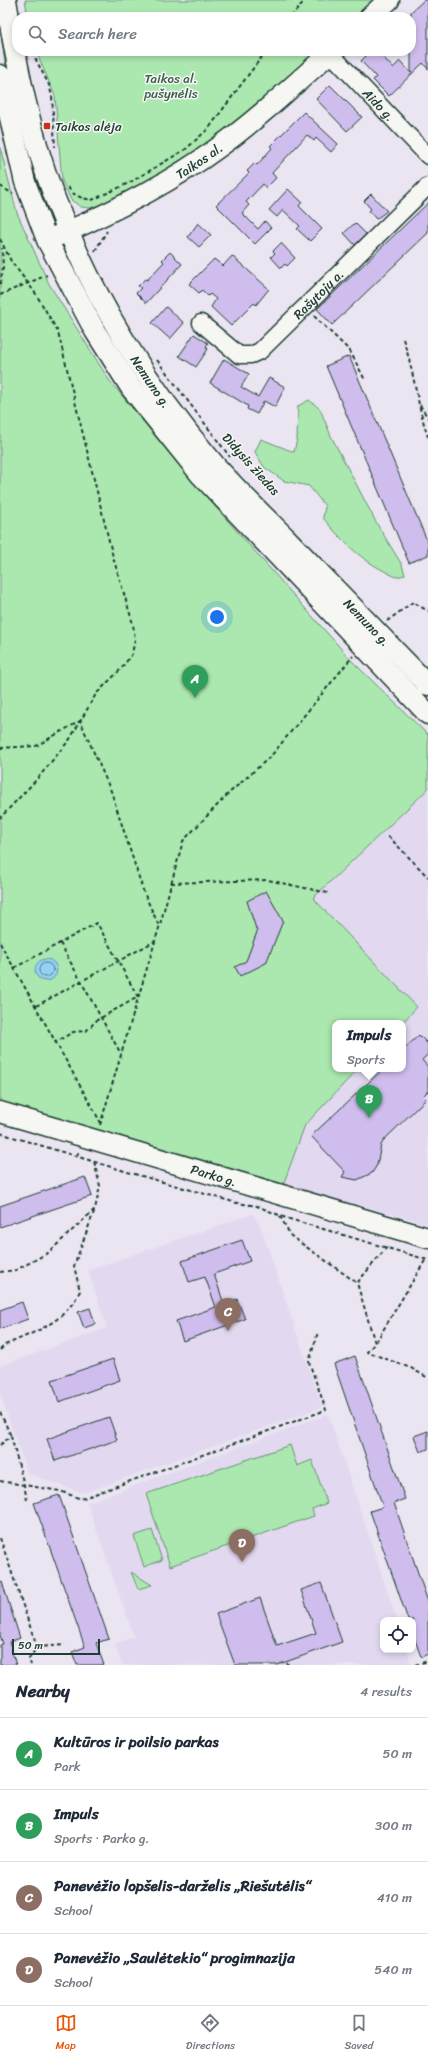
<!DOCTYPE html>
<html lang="en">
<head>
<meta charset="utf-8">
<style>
	:root { --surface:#fff; --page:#f2f2f3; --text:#1f2937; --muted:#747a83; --line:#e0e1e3; --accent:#ea580c }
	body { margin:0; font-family:Sriracha,sans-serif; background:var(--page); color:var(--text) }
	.controls { position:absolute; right:12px; bottom:12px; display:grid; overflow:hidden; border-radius:8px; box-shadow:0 2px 6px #0003 }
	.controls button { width:36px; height:36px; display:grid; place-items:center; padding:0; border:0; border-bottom:1px solid var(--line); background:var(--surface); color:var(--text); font:20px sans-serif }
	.scale { position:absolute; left:12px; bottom:10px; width:88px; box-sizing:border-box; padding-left:4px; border:2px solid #1f3d34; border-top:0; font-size:11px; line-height:14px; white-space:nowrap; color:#1f3d34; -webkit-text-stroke:3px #f6f6f2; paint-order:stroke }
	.you { position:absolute; left:217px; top:617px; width:14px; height:14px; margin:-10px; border:3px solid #fff; border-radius:50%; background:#1a73e8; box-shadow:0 0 0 6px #1a73e833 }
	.badge { display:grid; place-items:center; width:26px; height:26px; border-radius:50%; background:var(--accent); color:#fff; font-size:13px; font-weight:700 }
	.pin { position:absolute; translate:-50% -33px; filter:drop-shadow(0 1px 2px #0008) }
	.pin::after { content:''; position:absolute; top:21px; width:14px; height:12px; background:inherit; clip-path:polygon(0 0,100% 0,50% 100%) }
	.popup { position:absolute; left:332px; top:1020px; width:74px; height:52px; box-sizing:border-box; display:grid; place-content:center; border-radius:8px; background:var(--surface); filter:drop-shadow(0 1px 3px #0005); font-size:13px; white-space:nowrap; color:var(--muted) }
	.popup b { font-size:15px; color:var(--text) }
	.popup::after { content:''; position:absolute; left:50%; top:100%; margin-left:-8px; border:8px solid transparent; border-top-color:var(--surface) }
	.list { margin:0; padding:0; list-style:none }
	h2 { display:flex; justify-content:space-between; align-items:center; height:52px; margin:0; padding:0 16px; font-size:17px }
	h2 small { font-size:13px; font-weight:400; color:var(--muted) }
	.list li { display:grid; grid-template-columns:26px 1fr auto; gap:12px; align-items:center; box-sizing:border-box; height:72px; padding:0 16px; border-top:1px solid var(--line) }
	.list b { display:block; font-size:15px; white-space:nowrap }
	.list p { margin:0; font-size:13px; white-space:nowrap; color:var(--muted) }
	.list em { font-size:13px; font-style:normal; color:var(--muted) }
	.icon { flex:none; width:22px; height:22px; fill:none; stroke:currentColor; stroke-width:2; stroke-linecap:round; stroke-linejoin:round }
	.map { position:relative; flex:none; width:428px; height:1665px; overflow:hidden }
	.search { position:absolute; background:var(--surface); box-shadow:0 2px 6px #0003; left:12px; right:12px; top:12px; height:44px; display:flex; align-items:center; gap:10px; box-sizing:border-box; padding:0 14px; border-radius:16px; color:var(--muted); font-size:15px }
	.sheet { height:340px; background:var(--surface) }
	nav { display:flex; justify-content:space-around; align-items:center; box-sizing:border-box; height:56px; border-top:1px solid var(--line); background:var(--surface); font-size:11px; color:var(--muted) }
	nav a { display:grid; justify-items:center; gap:2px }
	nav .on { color:var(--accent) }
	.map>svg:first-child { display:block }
	.built { fill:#e2d9f0 }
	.green { fill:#abe8af; stroke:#659272 }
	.water { fill:#94d2f5; stroke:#6596a8 }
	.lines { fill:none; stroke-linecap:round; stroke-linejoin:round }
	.shore { stroke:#4e7981; stroke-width:1 }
	.building { fill:#cfbdee; stroke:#1f3d34 }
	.minor-casing { stroke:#1f3d34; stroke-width:19 }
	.major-casing { stroke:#1f3d34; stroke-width:23 }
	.path { stroke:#1f3d34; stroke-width:2; stroke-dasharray:4 3; stroke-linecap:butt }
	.minor { stroke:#f6f6f2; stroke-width:16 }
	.major { stroke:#f6f6f2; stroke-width:20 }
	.poi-dot { fill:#c8321e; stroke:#f6f6f2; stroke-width:1.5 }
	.labels { text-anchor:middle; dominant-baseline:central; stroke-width:3; stroke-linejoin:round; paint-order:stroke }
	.park-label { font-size:13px; fill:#3b5f4d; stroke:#f6f6f2 }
	.street-label { font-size:13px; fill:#1f3d34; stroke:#f6f6f2 }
	.poi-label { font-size:13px; fill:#1f3d34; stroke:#f6f6f2; text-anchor:start }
</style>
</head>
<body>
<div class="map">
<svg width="428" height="1665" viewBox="0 0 428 1665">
	<rect width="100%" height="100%" fill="#eae5f1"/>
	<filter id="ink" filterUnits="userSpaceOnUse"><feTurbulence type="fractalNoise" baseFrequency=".025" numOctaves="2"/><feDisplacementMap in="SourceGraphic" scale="8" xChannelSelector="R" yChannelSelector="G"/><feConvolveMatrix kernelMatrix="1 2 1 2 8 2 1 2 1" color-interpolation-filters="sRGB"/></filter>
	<g filter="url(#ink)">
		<g class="built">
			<polygon points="428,789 428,1224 334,1198 318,1199 282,1188 305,1125 358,1069 403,1069 402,1023 416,1007 313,898"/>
			<polygon points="253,1214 260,1225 322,1407 84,1493 28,1474 0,1394 0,1366 107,1328 88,1270"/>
			<polygon points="328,1414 397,1620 383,1620 383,1650 407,1650 412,1665 122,1665 115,1644 134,1637 87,1503"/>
		</g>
		<g class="green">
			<polygon points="25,0 376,0 356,17 28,17"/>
			<path d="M 0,7 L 54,219 L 51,223 C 45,214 42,199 39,188 C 20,131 0,68 0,7 Z"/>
			<polygon points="36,51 316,51 230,127 170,168 102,204 90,208 81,207 71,200 62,181 55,96"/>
			<polygon points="0,147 17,213 49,284 109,380 188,476 351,660 428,735 428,789 313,898 417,1007 402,1023 335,1023 335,1069 358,1069 305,1125 282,1188 0,1105"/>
			<path d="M 309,400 L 320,409 L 331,436 L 377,524 L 402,565 L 405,575 L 396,577 C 362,561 348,547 323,518 L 325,506 L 309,486 L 284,481 L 264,467 L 255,452 L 261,439 L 294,452 L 297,439 L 298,406 Z"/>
			<polygon points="290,1445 297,1466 312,1460 327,1503 312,1509 314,1516 170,1566 146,1494"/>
			<polygon points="152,1530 162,1560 144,1567 134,1536"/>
			<polygon points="131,1572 152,1585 138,1589"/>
		</g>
		<circle class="water" cx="46" cy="970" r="11"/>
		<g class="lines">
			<circle class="shore" cx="46" cy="970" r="7"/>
		</g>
		<g class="building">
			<polygon points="424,0 428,0 428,69 423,63 389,96 373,80 376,77 361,61 366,56 361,51 378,51 393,68 400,61 411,73 411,12"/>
			<polygon points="330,85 362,117 347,131 316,99"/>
			<polygon points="304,112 338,144 331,152 316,138 314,141 307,135 272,173 276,178 266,188 263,184 246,202 249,205 242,213 258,229 265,221 271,228 255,244 216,205 249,173 247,171 255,163 257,165 272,148 270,146"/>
			<polygon points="288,189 302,202 299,206 322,229 310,241 297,229 300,226 283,210 277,217 269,210"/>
			<polygon points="371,194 387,211 376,219 369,211 371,209 364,201"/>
			<polygon points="428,203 428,233 332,325 317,309"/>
			<polygon points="198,223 211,235 199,247 188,237"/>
			<polygon points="355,223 366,234 355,245 344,233"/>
			<polygon points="281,243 295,258 287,266 285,264 281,268 271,257 275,253 273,251"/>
			<polygon points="170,252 182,264 146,303 136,293 141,288 138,286 145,279 147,280 164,262 162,260"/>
			<polygon points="232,256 269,289 256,305 254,303 231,326 211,307 216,299 210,294 208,296 202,290 199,293 189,284 214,259 223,266"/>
			<polygon points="166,307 184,323 170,339 152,323"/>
			<polygon points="194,334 208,343 206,347 208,349 196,367 179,356"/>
			<polygon points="349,356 428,543 428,555 409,563 326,366"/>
			<polygon points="224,359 249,374 241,387 258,397 269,378 285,387 275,407 264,401 257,414 247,409 248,406 210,383"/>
			<polygon points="266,891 283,921 266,963 240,976 235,967 246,961 257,932 247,901"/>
			<polygon points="419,1035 428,1044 428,1054 422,1060 428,1067 428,1091 423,1096 426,1099 385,1139 381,1145 377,1165 372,1173 357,1180 342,1177 345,1172 311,1136 383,1069 403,1069 403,1050"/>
			<polygon points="85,1177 92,1196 0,1227 0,1206"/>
			<polygon points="242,1240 250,1261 214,1274 224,1304 237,1299 245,1319 183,1341 176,1321 216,1307 205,1277 189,1282 182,1261"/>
			<polygon points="22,1302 28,1319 0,1329 0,1310"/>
			<polygon points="90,1308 95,1324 84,1328 78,1312"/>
			<polygon points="355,1356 405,1499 394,1503 428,1602 428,1654 421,1657 413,1634 413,1620 408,1620 370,1511 383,1507 334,1364"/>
			<polygon points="113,1359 120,1380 59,1402 52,1380"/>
			<polygon points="109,1417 117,1440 55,1461 47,1439"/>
			<polygon points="428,1431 428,1449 420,1452 414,1436"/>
			<polygon points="59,1495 109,1639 96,1643 104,1665 77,1665 72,1652 85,1647 34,1503"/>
			<polygon points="2,1582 20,1638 9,1642 16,1665 0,1665 0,1645 3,1644 0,1635 0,1583"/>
			<polygon points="321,1583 342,1642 277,1665 235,1665 216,1614 260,1598 277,1646 316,1633 301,1590"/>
		</g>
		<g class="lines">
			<g class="minor-casing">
				<g id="minor">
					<path id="s1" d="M 330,53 L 428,156"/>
					<path id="s2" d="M 201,323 L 239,355 L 251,355 L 260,351 L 428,186"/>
				</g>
			</g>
			<g class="major-casing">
				<g id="major">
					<path id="s3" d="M 6,0 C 17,67 30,133 54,196 C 91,294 147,387 215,465 C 238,491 263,515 287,539 C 334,588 381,636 428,685"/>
					<polyline points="370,17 389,0"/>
					<polyline points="0,75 25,182 47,240 95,331 131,388 200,474 428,714"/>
					<path id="s4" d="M 57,236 C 113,212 169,184 219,147 C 259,118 295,84 332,51"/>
					<path id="s5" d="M 0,1112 L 428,1238"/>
				</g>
			</g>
			<g class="path">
				<polyline points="291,17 305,0"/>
				<polyline points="32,52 49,85 52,96 55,147"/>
				<polyline points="0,186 13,194"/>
				<polyline points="68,187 72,193 82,198 92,200 129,183 186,149 209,128 266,51"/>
				<polyline points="0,239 11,261 36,294 58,332 113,557 133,624 135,639 132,654 121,669 96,694 70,739 38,778 0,818"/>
				<polyline points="95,251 107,231"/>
				<polyline points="0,284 3,267 2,248"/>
				<polyline points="0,295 47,275"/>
				<polyline points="314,316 350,351 365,380"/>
				<path d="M 403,339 C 414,371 417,405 428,437"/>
				<polyline points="157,360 230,457"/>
				<polyline points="420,405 428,418"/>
				<polyline points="387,621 413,602 428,611"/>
				<polyline points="0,748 36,746 80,721 111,791 144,893 159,926"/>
				<polyline points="388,836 428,877"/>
				<polyline points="171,883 268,880 328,893"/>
				<polyline points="0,943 101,1123"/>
				<polyline points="60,943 121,1054"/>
				<polyline points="14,968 97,923 138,997 97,1020 86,1031 73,1032 56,1042"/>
				<polyline points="36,1006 155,941"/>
				<polyline points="100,1125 159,928 183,841 229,793 271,756 353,656"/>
				<polyline points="0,1133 131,1173 237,1203 257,1206 286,1218 428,1260"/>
				<polyline points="77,1156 79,1150"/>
				<polyline points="280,1216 291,1236 357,1283"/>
				<polyline points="387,1247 357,1283 375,1343 367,1352 411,1368 428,1378"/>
				<polyline points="0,1272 16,1270 48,1253 95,1209 100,1186 94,1161"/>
				<polyline points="376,1342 426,1259"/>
				<path d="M 0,1350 L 5,1345 C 37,1331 64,1323 80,1291 L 74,1266 L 95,1209"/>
				<polyline points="0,1412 11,1436"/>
				<polyline points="0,1445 11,1436 24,1485 27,1500"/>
				<polyline points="0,1481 60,1491 81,1499 326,1410 309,1362 318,1332"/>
				<polyline points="0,1538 37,1647 29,1659 31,1665"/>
				<polyline points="37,1647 65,1645"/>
				<polyline points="287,1663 288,1665"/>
				<polyline points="415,1665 428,1661"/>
			</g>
			<use href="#minor" class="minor"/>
			<use href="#major" class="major"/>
		</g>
	</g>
	<rect class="poi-dot" x="43" y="122" width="8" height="8" rx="2"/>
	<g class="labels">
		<g class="park-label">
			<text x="171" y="78">Taikos al.<tspan x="171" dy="15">pušynėlis</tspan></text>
		</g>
		<g class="street-label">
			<text stroke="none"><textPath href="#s1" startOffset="71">Aido g.</textPath></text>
			<text stroke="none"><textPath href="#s4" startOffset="161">Taikos al.</textPath></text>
			<text stroke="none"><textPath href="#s2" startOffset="153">Rašytojų a.</textPath></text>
			<text stroke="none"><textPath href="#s3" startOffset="412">Nemuno g.</textPath></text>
			<text transform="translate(251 464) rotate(48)">Didysis žiedas</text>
			<text stroke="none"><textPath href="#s3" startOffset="736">Nemuno g.</textPath></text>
			<text stroke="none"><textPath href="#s5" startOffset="223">Parko g.</textPath></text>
		</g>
		<g class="poi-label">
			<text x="55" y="126">Taikos alėja</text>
		</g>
	</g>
</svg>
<div class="controls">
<button><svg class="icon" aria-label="locate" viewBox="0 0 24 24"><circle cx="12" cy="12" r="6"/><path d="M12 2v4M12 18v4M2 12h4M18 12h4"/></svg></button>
</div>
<div class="scale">50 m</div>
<div class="you"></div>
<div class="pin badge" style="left:195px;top:698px;background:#2e9e5b">A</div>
<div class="pin badge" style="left:369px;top:1118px;background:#2e9e5b">B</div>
<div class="popup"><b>Impuls</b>Sports</div>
<div class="pin badge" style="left:228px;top:1331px;background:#8d6e63">C</div>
<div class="pin badge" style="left:242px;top:1562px;background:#8d6e63">D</div>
<div class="search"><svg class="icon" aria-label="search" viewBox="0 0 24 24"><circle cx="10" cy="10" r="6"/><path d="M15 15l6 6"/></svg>Search here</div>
</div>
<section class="sheet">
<h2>Nearby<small>4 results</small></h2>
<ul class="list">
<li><span class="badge" style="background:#2e9e5b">A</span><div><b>Kultūros ir poilsio parkas</b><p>Park</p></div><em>50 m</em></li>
<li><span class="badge" style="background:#2e9e5b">B</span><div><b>Impuls</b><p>Sports · Parko g.</p></div><em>300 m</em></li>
<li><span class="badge" style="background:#8d6e63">C</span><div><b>Panevėžio lopšelis-darželis „Riešutėlis“</b><p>School</p></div><em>410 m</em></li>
<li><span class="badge" style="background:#8d6e63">D</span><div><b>Panevėžio „Saulėtekio“ progimnazija</b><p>School</p></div><em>540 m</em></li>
</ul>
</section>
<nav>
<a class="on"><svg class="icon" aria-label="map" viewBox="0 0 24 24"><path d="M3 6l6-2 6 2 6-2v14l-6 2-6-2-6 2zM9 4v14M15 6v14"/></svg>Map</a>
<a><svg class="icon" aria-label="directions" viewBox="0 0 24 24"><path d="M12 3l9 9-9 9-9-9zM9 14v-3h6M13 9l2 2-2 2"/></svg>Directions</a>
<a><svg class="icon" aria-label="saved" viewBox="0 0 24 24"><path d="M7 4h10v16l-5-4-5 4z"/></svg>Saved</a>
</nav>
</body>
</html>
